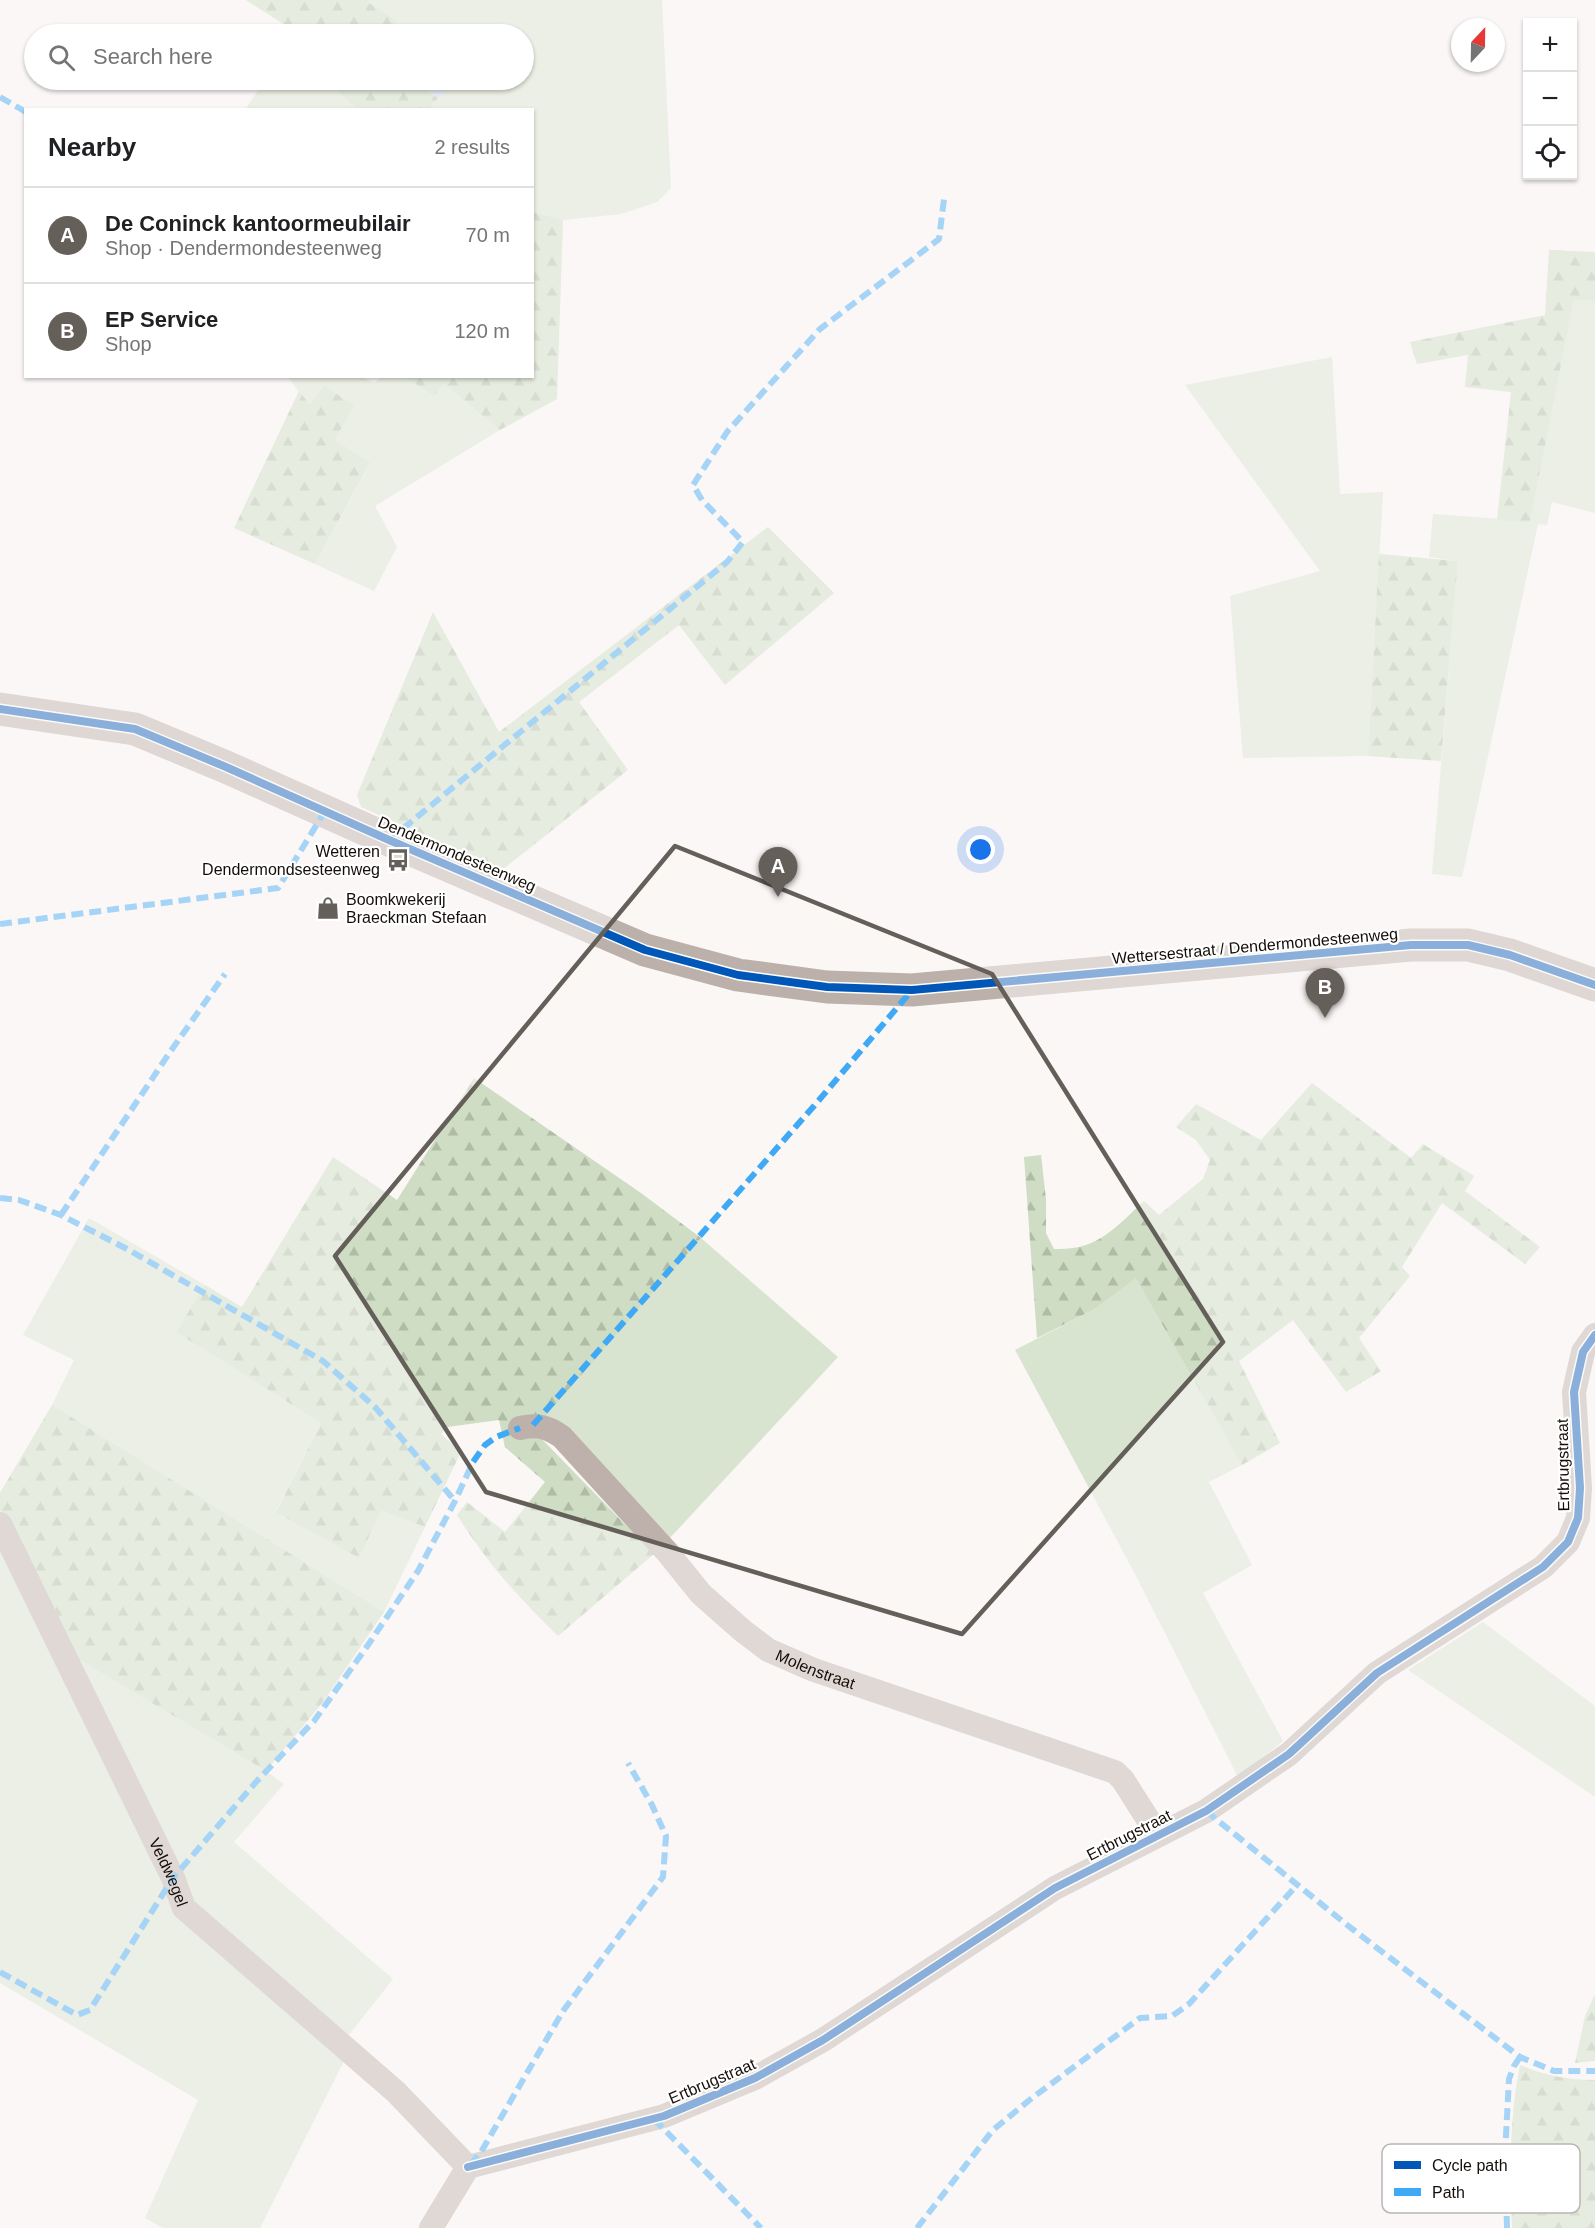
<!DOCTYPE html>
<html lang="en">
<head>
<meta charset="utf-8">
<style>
	:root { --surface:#fff; --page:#f2f2f2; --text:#202124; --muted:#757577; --line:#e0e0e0; --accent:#655f5a }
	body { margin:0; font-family:Helvetica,sans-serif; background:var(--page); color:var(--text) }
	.controls { position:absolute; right:18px; top:18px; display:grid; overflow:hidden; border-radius:0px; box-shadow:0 2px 4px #0004 }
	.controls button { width:54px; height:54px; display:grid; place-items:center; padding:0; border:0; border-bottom:2px solid var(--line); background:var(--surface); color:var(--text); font:30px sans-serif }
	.compass { position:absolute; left:1451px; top:18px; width:54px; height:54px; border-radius:50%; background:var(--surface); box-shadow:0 2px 4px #0004; rotate:22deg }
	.you { position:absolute; left:981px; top:850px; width:21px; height:21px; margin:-15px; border:4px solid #fff; border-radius:50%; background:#1a73e8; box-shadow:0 0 0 9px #1a73e833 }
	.badge { display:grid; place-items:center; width:39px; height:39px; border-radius:50%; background:var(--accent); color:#fff; font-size:20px; font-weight:700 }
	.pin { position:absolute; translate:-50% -50px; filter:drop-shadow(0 2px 3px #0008) }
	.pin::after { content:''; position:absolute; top:32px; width:21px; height:18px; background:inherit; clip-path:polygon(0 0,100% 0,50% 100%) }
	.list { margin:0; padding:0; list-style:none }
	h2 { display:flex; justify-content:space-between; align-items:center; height:78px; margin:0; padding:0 24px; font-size:26px }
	h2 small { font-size:20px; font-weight:400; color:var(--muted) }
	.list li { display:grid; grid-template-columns:39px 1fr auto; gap:18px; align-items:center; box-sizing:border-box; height:96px; padding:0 24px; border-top:2px solid var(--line) }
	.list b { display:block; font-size:22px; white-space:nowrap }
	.list p { margin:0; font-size:20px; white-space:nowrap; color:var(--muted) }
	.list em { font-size:20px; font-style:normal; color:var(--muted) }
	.icon { flex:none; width:33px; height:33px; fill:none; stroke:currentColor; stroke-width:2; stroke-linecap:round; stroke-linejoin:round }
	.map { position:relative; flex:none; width:1595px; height:2228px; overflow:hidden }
	.search { position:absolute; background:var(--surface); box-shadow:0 2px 4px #0004; left:24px; top:24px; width:510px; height:66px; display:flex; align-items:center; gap:15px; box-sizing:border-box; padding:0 21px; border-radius:33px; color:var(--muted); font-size:22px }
	.panel { position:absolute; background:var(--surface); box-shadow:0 2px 4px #0004; left:24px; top:108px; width:510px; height:270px; border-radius:0px }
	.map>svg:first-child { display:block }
	.grass { fill:#d9e4d0 }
	.forest { fill:url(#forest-firs) }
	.water { fill:#cddff6 }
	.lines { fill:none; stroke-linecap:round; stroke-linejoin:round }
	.minor { stroke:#beb1ac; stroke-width:24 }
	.secondary { stroke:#bcb0aa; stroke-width:33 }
	.quiet { stroke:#3fa9f5; stroke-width:6; stroke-dasharray:12 6; stroke-linecap:butt }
	.cycleway-casing { stroke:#fff; stroke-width:11 }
	.cycleway { stroke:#0057b8; stroke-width:8 }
	.marked { fill:none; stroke:#655f5a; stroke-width:4.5; stroke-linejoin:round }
	.labels { text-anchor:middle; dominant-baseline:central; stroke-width:4.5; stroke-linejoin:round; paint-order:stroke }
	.poi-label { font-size:16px; fill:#150d07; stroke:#fff; text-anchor:end }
	.street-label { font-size:16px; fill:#150d07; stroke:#fff }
	.key { fill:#fff; stroke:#b9b6b5; stroke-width:1.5 }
	.key-label { font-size:16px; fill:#150d07 }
</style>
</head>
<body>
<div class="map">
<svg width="1595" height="2228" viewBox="0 0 1595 2228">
	<defs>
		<pattern id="forest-firs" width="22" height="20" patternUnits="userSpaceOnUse" patternTransform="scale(1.5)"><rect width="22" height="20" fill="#ceddc3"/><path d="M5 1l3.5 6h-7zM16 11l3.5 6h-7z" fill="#b0bca6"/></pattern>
	</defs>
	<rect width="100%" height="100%" fill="#faf7f5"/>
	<g class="grass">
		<polygon points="368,0 662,0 671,188 657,202 621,214 563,220 533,212 532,110 431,109 432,104 451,83 448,80 524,80 524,34 391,34 397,21 369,3"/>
		<polygon points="265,80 332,80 340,94 357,109 245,110"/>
		<polygon points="1574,298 1595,301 1595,513 1552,502 1547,525 1538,524 1462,877 1432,874 1458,561 1429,557 1433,514 1530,521"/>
		<polygon points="1332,357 1340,494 1383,492 1368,756 1243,758 1230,596 1320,571 1185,385"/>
		<polygon points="288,377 363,377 374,383 382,377 405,377 434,396 444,384 500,430 375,506 397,547 374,591 315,564 370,464 335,440"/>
		<polygon points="89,1218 205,1285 176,1332 321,1423 276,1511 359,1558 380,1509 425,1527 384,1612 52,1405 74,1360 23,1335"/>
		<polygon points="701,1238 838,1357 668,1540 543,1418"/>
		<polygon points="1136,1277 1242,1465 1209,1482 1252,1565 1203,1593 1283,1741 1238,1777 1135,1574 1015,1350 1093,1310"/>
		<polygon points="0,1541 82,1707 165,1890 344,2061 260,2228 163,2228 145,2218 198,2100 0,1983"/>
		<polygon points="1483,1622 1595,1706 1595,1797 1408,1670"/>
		<polygon points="76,1658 266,1771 284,1784 234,1842 393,1979 345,2040 188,1896"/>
	</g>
	<g class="forest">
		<polygon points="246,0 368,0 369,3 397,21 391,34 299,34"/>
		<polygon points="332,80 414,80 438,98 432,104 431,109 357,109 340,94"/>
		<polygon points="533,212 563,220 557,399 500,430 444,384 434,396 405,377 532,376"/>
		<polygon points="1549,250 1595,252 1595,301 1574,299 1530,522 1497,520 1511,392 1465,387 1468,355 1417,364 1410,342 1545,315"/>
		<polygon points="324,386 354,405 335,440 370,463 315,564 234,528 299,391 310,405"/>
		<polygon points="768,527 834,593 725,685 679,625 579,702 628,770 502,870 361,807 357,795 433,612 499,732"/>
		<polygon points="1379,554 1458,561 1441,761 1368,756"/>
		<path d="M 474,1078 L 641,1193 L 701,1238 L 533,1430 L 654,1554 L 558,1636 C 518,1597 487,1563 457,1515 L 467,1502 L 505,1532 L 545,1482 L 505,1447 L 499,1420 L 447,1427 L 441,1434 L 461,1452 L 425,1527 L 381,1510 L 359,1558 L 276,1512 L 321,1423 L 176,1332 L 205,1285 L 242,1307 L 333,1157 L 397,1200 Z"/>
		<path d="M 1312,1083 L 1411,1158 L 1423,1144 L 1474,1176 L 1465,1191 L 1540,1247 L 1525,1264 L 1442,1203 L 1402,1267 L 1410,1276 L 1359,1338 L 1381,1371 L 1346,1392 L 1293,1320 L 1239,1361 L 1280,1443 L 1242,1465 L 1136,1278 L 1093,1310 L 1037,1338 L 1024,1157 L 1041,1155 L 1046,1199 L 1046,1233 L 1054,1249 C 1097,1251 1115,1228 1144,1201 L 1159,1215 L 1203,1179 L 1210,1160 L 1196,1140 L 1176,1127 L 1196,1104 L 1261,1140 Z"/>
		<polygon points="52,1405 384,1612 323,1702 266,1771 76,1658 0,1510 0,1493"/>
		<polygon points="1595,1994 1595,2061 1575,2063 1585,2016"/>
		<path d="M 1520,2065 C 1547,2076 1566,2080 1595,2080 L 1595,2228 L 1512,2228 C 1510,2173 1509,2120 1520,2065 Z"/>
	</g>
	<polygon class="water" points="414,80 448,80 451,83 438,98"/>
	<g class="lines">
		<g class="minor">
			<path id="s1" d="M 520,1428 C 538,1424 548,1427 562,1437 L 668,1553 L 701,1594 L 743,1631 L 768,1650 L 814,1670 L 1115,1772 L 1123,1780 L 1158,1835"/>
			<path id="s2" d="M 0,1524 L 173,1878 L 184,1908 L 396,2092 L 468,2167"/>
			<polyline points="468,2167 664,2116 755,2078 823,2040 1055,1888 1206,1811 1289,1754 1377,1673 1543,1567 1568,1542 1578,1518 1580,1488 1574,1392 1583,1352 1595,1335"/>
			<polyline points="431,2228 468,2167"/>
		</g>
		<polyline class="secondary" points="0,709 135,729 226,767 389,840 645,950 738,975 827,987 912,990 1411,945 1468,945 1510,955 1595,985"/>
		<g class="quiet">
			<polyline points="0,97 26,112"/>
			<polyline points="389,840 727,562 743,542 702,500 693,485 727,432 820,329 939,239 944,199"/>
			<polyline points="0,924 278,888 325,811"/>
			<polyline points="0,1198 19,1200 61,1215 127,1249 323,1361 375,1407 455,1501"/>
			<polyline points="61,1215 170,1052 225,974"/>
			<polyline points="533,1425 814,1106 912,990"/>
			<polyline points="1206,1811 1351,1928 1520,2057 1554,2071 1595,2071"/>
			<polyline points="0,1972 77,2015 90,2010 173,1878 256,1782 314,1721 368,1645 418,1571 455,1501 473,1462 485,1445 496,1437 520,1428"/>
			<polyline points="654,2119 761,2228"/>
			<polyline points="470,2165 481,2152 563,2011 663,1877 666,1836 652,1805 628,1763"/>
			<polyline points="917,2228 993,2130 1032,2098 1140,2018 1172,2016 1189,2004 1297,1885"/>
			<polyline points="1507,2228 1505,2154 1509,2079 1514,2066 1520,2057"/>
		</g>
		<g class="cycleway-casing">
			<g id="cycleway">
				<polyline points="0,709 135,729 226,767 389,840 645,950 738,975 827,987 912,990 1411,945 1468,945 1510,955 1595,985"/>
				<polyline points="468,2167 664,2116 755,2078 823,2040 1055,1888 1206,1811 1289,1754 1377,1673 1543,1567 1568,1542 1578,1518 1580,1488 1574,1392 1583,1352 1595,1335"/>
			</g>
		</g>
		<use href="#cycleway" class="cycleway"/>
	</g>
	<path d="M0 0H1595V2228H0ZM 675,846 L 992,974 L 1223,1342 L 962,1634 L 486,1492 L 335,1256 Z" fill="#faf7f5" fill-opacity=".55" fill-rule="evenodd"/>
	<path class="marked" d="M 675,846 L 992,974 L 1223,1342 L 962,1634 L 486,1492 L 335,1256 Z"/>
	<defs>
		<g id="bus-bare" transform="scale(1.8)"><path d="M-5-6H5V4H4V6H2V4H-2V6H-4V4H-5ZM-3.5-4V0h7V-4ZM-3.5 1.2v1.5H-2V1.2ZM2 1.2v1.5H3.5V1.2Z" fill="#655f5a" stroke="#fff" stroke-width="2.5" paint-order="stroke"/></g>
		<g id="shop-bare" transform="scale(1.8)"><path d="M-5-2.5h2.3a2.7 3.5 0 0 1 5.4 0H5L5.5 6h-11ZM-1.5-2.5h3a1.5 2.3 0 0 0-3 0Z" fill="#655f5a" stroke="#fff" stroke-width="2.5" paint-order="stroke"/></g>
	</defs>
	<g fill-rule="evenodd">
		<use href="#bus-bare" x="398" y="860"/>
		<use href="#shop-bare" x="328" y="908"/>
	</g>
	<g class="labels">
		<g class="poi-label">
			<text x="380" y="851">Wetteren<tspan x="380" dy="18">Dendermondsesteenweg</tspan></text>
			<text x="346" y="899" text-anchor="start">Boomkwekerij<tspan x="346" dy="18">Braeckman Stefaan</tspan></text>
		</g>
		<g class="street-label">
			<text transform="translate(457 854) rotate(23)">Dendermondesteenweg</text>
			<text transform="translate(1255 946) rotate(-5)">Wettersestraat / Dendermondesteenweg</text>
			<text transform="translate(1563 1465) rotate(-91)">Ertbrugstraat</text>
			<text stroke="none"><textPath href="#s1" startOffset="393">Molenstraat</textPath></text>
			<text transform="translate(1129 1835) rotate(-27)">Ertbrugstraat</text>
			<text stroke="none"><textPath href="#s2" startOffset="387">Veldwegel</textPath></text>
			<text transform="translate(712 2081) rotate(-23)">Ertbrugstraat</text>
		</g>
	</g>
	<rect x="1382" y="2144" width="198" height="69" rx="9" class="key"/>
	<rect x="1394" y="2161" width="27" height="8" fill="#0057b8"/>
	<rect x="1394" y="2188" width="27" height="8" fill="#3fa9f5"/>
	<g class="key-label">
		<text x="1432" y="2171">Cycle path</text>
		<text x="1432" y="2198">Path</text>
	</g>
</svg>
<div class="controls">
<button>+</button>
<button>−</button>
<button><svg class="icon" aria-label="locate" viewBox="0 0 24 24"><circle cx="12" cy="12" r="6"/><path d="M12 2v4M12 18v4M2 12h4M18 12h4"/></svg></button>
</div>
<svg class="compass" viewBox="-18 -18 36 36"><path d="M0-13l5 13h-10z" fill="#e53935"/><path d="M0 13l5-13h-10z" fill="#757577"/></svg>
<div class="you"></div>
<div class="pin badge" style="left:778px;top:897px">A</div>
<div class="pin badge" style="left:1325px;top:1018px">B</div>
<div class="search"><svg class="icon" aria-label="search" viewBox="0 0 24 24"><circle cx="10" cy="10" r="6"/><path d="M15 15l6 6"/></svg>Search here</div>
<section class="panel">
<h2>Nearby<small>2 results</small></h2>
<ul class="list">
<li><span class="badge">A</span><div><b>De Coninck kantoormeubilair</b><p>Shop · Dendermondesteenweg</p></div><em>70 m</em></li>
<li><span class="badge">B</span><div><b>EP Service</b><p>Shop</p></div><em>120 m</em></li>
</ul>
</section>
</div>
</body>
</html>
